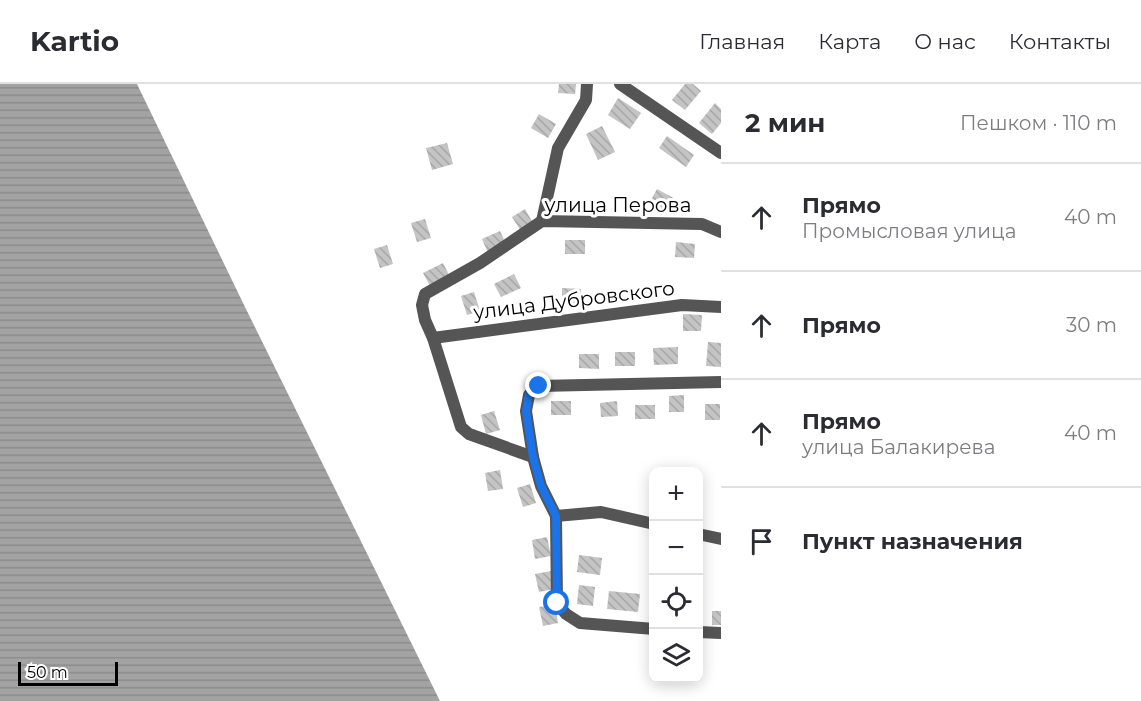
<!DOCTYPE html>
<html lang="ru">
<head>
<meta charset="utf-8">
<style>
	:root { --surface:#fff; --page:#f7f7f7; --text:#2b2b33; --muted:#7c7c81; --line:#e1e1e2 }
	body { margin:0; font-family:Montserrat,sans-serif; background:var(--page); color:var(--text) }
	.controls { position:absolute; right:18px; bottom:18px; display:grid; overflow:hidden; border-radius:12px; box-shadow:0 3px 15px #0003 }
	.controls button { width:54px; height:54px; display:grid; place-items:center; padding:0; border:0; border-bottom:2px solid var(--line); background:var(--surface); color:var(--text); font:30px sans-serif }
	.scale { position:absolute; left:18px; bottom:15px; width:100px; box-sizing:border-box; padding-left:6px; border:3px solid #000; border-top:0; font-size:16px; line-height:21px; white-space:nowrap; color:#000; -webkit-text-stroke:4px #fff; paint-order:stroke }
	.stop { position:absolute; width:18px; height:18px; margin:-14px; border:4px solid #1a73e8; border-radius:50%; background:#fff }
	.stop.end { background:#1a73e8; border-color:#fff; box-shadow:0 2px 6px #0008 }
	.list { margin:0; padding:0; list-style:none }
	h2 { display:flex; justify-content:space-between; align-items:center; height:78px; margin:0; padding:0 24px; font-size:26px }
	h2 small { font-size:20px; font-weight:400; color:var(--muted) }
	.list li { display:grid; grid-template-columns:39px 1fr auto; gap:18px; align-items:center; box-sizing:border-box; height:108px; padding:0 24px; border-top:2px solid var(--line) }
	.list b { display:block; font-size:22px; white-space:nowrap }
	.list p { margin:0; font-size:20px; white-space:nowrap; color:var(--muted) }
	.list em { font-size:20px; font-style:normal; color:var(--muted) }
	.icon { flex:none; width:33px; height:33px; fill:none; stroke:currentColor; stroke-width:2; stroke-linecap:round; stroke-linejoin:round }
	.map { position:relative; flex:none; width:721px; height:617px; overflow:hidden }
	header { display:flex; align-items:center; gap:36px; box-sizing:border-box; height:84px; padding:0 30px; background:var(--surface); border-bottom:2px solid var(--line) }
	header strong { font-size:28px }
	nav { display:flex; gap:33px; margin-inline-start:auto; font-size:21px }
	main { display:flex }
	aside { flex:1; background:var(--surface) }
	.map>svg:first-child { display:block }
	.water { fill:url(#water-rules) }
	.building { fill:url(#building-back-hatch) }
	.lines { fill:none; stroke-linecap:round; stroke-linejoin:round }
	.street { stroke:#555; stroke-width:12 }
	.route { stroke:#1a73e8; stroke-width:8 }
	.labels { text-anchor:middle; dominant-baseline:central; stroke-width:6; stroke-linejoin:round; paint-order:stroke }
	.street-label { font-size:20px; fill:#000; stroke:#fff }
</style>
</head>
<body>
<header>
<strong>Kartio</strong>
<nav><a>Главная</a><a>Карта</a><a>О нас</a><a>Контакты</a></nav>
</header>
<main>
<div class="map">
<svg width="721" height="617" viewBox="0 0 721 617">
	<defs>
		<pattern id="water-rules" width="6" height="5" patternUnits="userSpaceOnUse" patternTransform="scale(1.5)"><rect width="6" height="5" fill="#a3a3a3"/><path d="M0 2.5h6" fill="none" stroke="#8b8b8b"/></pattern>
		<pattern id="building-back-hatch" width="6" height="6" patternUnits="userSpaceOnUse" patternTransform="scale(1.5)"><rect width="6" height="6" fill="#c4c4c4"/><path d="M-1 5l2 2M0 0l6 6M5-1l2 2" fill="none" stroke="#a7a7a7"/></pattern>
	</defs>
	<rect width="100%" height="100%" fill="#fff"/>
	<polygon class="water" points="0,0 137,0 244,221 440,617 0,617"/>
	<g class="building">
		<polygon points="559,0 576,0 575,10 558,9"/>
		<polygon points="685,0 693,0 701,7 685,26 672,16"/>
		<polygon points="618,14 641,29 630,45 608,31"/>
		<polygon points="715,19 721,25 721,39 712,50 699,39"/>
		<polygon points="539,30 556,40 548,54 531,44"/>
		<polygon points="602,42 615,68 598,76 586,50"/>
		<polygon points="667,52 694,71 686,83 659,64"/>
		<polygon points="447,59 453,80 432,86 426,64"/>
		<polygon points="657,105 679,117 671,131 649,120"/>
		<polygon points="525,125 533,139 521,147 512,133"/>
		<polygon points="425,135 431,154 417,158 411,139"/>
		<polygon points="500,147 506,160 488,169 482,155"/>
		<rect x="565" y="156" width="20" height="14"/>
		<polygon points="676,158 695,160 694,174 675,173"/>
		<polygon points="387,161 393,180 380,184 374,165"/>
		<polygon points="443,179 450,193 430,202 423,189"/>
		<polygon points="514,190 521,204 501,213 494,200"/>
		<polygon points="562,204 581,205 580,221 562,221"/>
		<polygon points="474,208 480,227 467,231 461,212"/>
		<polygon points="683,230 702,231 701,247 683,247"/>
		<polygon points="708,258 721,259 721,283 706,282"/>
		<polygon points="678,263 678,280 654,281 653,264"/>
		<rect x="615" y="268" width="20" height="14"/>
		<polygon points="579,270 599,270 599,285 579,284"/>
		<polygon points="684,311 684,328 669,328 669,312"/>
		<rect x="551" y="317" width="20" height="14"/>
		<polygon points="617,317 618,332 601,333 600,319"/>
		<rect x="705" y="320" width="15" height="16"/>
		<rect x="635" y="321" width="20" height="14"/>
		<polygon points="494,327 500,346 486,350 481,331"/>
		<polygon points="500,386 503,405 488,407 485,389"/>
		<polygon points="530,400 536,419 523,423 517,404"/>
		<polygon points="547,453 551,472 535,475 532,456"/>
		<polygon points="579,471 602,474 600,491 577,488"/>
		<polygon points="551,487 554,505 539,508 535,490"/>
		<polygon points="579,501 595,503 593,522 577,520"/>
		<polygon points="609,507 640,510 638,528 607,525"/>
		<polygon points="555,521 558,539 543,542 539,523"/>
		<rect x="712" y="527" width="9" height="14"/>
	</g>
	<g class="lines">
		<g class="street">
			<polyline points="620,0 721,69"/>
			<polyline points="542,137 558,64 586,16 587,0"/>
			<polyline points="433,254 682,221 721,223"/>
			<polyline points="533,373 469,350 461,343 433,254 425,236 422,221 425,210 480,179 542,137 702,140 721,148"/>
			<polyline points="556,432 601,428 654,440"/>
			<polyline points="698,450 721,455"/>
			<polyline points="654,545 580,539 566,530 557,519 556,432 541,402 533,373 526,327 529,311 539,302 721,298"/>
			<polyline points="698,548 721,549"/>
		</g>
	</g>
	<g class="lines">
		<polyline class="route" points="539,302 529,310 526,327 533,373 541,402 556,432 557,519"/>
	</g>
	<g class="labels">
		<g class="street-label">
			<text x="618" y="121">улица Перова</text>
			<text transform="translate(574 216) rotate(-7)">улица Дубровского</text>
		</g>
	</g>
</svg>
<div class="controls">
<button>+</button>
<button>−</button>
<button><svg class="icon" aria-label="locate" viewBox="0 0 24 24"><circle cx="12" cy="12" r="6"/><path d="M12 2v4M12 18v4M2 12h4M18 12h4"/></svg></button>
<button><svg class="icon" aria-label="layers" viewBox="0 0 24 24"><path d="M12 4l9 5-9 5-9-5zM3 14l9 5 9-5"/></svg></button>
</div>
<div class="scale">50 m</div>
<div class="stop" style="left:557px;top:519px"></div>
<div class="stop end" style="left:539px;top:302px"></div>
</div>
<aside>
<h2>2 мин<small>Пешком · 110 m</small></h2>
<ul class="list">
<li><svg class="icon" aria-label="ahead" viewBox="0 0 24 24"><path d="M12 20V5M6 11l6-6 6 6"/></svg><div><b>Прямо</b><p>Промысловая улица</p></div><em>40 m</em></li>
<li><svg class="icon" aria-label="ahead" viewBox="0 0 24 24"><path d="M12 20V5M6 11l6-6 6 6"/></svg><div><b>Прямо</b></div><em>30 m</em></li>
<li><svg class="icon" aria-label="ahead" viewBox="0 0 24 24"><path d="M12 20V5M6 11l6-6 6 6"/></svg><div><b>Прямо</b><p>улица Балакирева</p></div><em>40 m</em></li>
<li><svg class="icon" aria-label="arrive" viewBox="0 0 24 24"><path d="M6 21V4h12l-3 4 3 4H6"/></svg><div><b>Пункт назначения</b></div></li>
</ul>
</aside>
</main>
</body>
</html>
